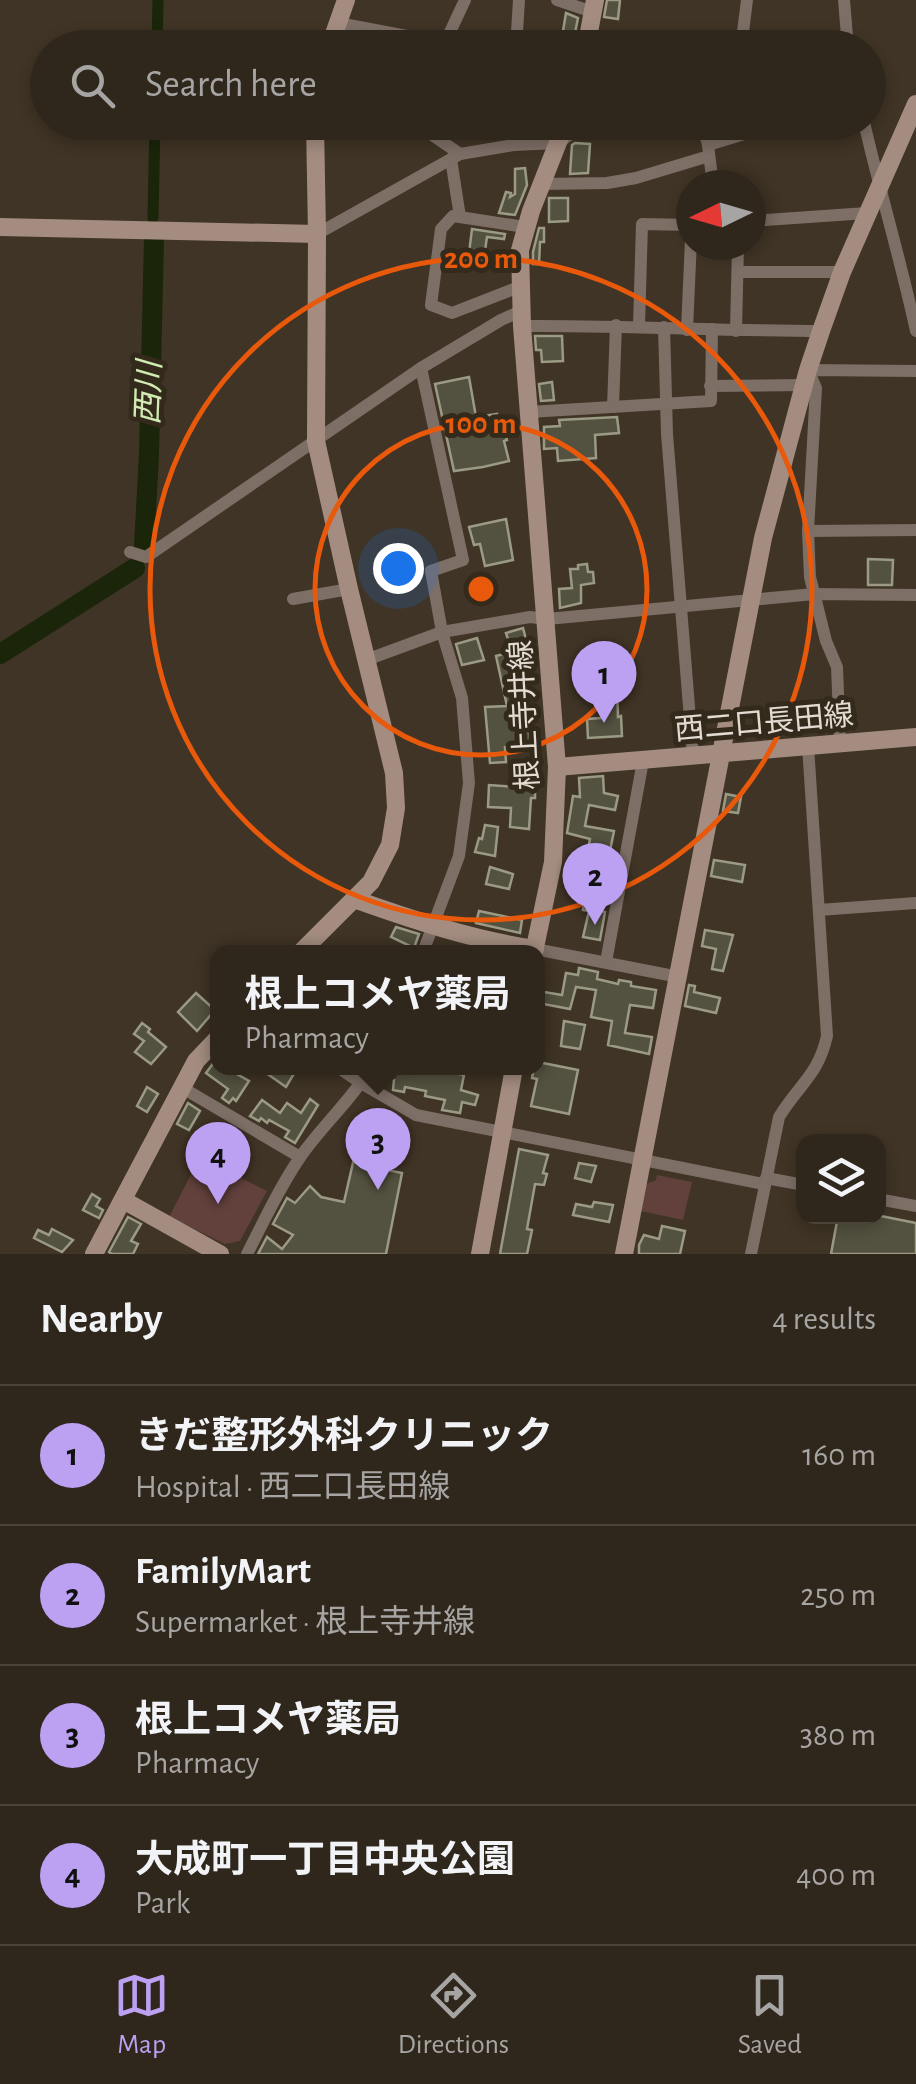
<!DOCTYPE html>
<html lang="en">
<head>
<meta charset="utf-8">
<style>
	:root { --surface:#2f271c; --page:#372f25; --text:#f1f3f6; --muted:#a7a5a3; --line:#4a443b; --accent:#bca0f2 }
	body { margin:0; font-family:"Alegreya Sans","Noto Sans JP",sans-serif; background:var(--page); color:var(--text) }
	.controls { position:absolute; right:30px; bottom:30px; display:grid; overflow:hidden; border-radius:20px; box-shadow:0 5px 15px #0003 }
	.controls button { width:90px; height:90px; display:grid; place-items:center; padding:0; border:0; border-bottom:2px solid var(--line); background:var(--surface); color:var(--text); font:50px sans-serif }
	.compass { position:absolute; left:676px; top:170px; width:90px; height:90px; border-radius:50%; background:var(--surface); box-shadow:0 5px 15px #0003; rotate:265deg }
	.you { position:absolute; left:398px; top:568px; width:35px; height:35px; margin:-25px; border:8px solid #fff; border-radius:50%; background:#1a73e8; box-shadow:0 0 0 15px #1a73e833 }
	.badge { display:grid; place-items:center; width:65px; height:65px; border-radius:50%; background:var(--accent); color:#111; font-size:32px; font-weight:700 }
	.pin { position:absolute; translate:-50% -82px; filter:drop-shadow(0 2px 5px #0008) }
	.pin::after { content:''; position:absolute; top:52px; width:35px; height:30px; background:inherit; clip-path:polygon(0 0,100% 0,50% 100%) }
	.popup { position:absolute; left:210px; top:945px; width:335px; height:130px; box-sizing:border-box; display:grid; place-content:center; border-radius:20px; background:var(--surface); filter:drop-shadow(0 2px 8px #0005); font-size:32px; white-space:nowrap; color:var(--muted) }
	.popup b { font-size:38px; color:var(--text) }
	.popup::after { content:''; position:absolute; left:50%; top:100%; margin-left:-20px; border:20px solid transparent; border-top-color:var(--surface) }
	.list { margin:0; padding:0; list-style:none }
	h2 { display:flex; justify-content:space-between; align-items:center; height:130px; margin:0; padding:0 40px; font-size:42px }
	h2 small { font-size:32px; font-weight:400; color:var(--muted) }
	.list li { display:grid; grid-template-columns:65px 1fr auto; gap:30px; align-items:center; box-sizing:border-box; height:140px; padding:0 40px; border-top:2px solid var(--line) }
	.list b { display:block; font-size:38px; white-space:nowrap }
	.list p { margin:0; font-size:32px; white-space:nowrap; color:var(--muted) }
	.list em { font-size:32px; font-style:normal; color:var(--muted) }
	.icon { flex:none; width:55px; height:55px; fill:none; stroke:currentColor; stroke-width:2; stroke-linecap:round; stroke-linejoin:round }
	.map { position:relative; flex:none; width:916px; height:1254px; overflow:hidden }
	.search { position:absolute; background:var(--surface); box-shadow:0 5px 15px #0003; left:30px; right:30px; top:30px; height:110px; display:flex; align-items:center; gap:25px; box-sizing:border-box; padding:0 35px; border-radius:55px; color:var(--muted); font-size:38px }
	.sheet { height:690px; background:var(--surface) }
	nav { display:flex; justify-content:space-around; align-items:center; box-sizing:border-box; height:140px; border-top:2px solid var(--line); background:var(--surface); font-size:28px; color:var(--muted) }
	nav a { display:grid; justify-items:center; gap:5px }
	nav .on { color:var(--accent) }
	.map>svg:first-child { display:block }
	.green { fill:#62403c }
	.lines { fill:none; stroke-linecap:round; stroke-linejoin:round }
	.canal { stroke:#1a2509; stroke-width:11 }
	.river { stroke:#1a2509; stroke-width:20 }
	.building { fill:#53513f; stroke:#9b9a85; stroke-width:2.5 }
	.street { stroke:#7d6e66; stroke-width:12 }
	.secondary { stroke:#a48d80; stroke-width:18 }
	.ring { fill:none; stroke:#e8590c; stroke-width:5 }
	.labels { text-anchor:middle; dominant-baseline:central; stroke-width:10; stroke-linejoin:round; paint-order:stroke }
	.street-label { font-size:30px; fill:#e2dcd2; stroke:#342a1b }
	.water-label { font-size:32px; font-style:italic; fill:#d1ebb3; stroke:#342a1b }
	.centre { fill:#e8590c; stroke:#342a1b; stroke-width:5 }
	.ring-label { font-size:30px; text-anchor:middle; font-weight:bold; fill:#e8590c; stroke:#342a1b; stroke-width:10; stroke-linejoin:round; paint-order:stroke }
</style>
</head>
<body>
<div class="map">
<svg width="916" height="1254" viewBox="0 0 916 1254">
	<rect width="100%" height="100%" fill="#3f3425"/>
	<g class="green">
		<polygon points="200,1157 267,1191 240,1241 225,1244 169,1217"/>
		<polygon points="657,1175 692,1182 683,1220 641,1211 646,1184 656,1180"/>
	</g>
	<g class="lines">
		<g class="canal">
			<polyline points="157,48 158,0"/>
			<polyline points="153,218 155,122"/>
		</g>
		<g class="river">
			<polyline points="144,547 149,454 154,238"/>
			<polyline points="0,654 135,568"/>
		</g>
	</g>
	<g class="building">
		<polygon points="607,0 620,0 618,19 604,17"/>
		<polygon points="566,13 578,18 575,33 563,31"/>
		<polygon points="575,143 590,144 588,173 570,174 572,145"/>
		<polygon points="525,168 527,185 515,215 499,213 506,192 511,193 510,197 515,194 515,169"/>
		<polygon points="549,198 568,198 568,221 549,222"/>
		<polygon points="539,228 544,228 544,242 540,242 539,264 533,264 533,252"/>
		<polygon points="472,229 505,234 504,239 487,237 483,264 468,261"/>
		<polygon points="535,336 562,336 563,361 542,362 541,350 536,350"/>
		<polygon points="469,377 476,417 497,414 500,432 504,431 507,440 504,441 509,461 483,467 454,471 435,384"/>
		<polygon points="552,382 554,400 541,401 539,384"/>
		<polygon points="617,417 619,433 595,435 596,458 558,461 557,448 544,449 544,427 560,426 559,420"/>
		<polygon points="506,519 513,560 485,566 480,544 474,545 469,527"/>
		<polygon points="868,559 893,560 892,585 868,585"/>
		<polygon points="587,564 588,572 593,572 594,583 581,585 581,603 560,608 559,589 572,588 570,569 578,569 578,565"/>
		<polygon points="523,628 527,643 522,644 527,668 523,669 530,710 524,711 527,732 529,732 531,744 505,747 506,762 490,763 485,707 507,706 496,656 512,652 506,633"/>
		<polygon points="477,638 484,660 462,665 456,644"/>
		<polygon points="617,663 620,686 617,686 618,717 621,716 622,736 588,738 587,719 601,718 600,688 580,689 578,667"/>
		<polygon points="603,776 604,793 618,796 615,810 589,805 585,826 614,831 607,866 600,864 594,891 602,892 599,911 605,912 600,940 583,937 589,911 583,910 587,886 566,883 570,862 585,865 590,839 567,833 573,796 580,797 579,778"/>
		<polygon points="517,784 535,785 535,798 531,798 529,829 510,827 511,808 488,807 489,785 517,787"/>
		<polygon points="726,794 741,797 738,813 723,811"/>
		<polygon points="485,825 498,827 495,856 475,852 479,838 482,839"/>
		<polygon points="714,860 745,865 742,882 711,876"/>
		<polygon points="490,867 513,874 509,889 486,884"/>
		<polygon points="479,911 522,920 520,933 476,923"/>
		<polygon points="396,927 419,934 414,948 391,937"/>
		<polygon points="705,930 733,935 723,971 712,969 716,949 702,946"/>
		<polygon points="579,968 598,972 597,979 618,984 619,980 631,982 631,986 656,990 653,1008 630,1005 625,1033 652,1037 649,1054 608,1045 612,1021 591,1017 596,990 576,987 570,1009 538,1003 538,991 562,995 566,973 578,975"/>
		<polygon points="689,985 695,986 694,992 720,998 716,1013 685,1006"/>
		<polygon points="196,993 215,1010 197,1031 178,1012"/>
		<polygon points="564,1021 585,1025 580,1049 561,1046"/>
		<polygon points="142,1023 150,1029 148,1032 166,1047 151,1064 135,1052 144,1041 134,1034"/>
		<polygon points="218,1057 218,1068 226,1068 249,1081 236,1101 233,1098 229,1103 222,1098 228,1089 206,1073"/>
		<polygon points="538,1062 578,1070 569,1114 531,1106 537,1079 532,1078 534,1068 538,1068"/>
		<polygon points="259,1068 288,1068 295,1072 286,1087"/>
		<polygon points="383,1068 447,1068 446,1071 464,1075 461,1090 478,1095 475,1105 462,1102 460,1113 442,1110 445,1100 425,1096 426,1091 405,1087 404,1092 393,1090 394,1080 381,1078"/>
		<polygon points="147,1087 158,1094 147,1112 137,1106"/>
		<polygon points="310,1099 318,1105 295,1143 285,1137 289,1131 269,1120 267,1123 261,1118 259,1121 250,1116 262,1100 280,1113 287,1103 301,1113"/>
		<polygon points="188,1103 200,1111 189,1130 177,1124"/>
		<polygon points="224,1136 237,1144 226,1163 213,1157"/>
		<polygon points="519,1149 548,1155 543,1173 547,1174 544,1185 535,1184 527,1229 532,1230 527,1254 500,1254"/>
		<polygon points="355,1154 375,1158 373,1167 402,1173 386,1254 258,1254 267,1237 282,1249 293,1235 273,1224 287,1198 295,1203 310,1186 321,1197 344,1202"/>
		<polygon points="579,1163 596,1166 591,1182 575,1178"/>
		<polygon points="92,1194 100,1199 96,1206 103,1210 99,1218 83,1210"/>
		<polygon points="594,1202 613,1205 609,1222 573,1215 576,1204 592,1207"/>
		<polygon points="838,1216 881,1216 916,1223 916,1254 831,1254"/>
		<polygon points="128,1217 141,1224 131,1241 138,1244 133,1254 112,1254 109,1252"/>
		<polygon points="662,1226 685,1231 680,1254 639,1254 639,1245 644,1235 659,1239"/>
		<polygon points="52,1229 73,1240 62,1252 34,1238 38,1230 49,1235"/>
	</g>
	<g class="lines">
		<g class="street">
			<polyline points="557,0 593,12"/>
			<polyline points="844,0 848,48"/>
			<polyline points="338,23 470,48"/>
			<polyline points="444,45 465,0"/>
			<polyline points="355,48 356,27"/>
			<polyline points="516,48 519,0"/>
			<polyline points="741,48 747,0"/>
			<polyline points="334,122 352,132 425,130"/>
			<polyline points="702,122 708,145 713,185"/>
			<path d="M 864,122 C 880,192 901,261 916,331"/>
			<polyline points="425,125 425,130 460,154"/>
			<polyline points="514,145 514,122"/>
			<polyline points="708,145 767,127 769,122"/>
			<polyline points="451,159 460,217"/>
			<polyline points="542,184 607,183 636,178 709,156"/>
			<polyline points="751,221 867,213"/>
			<polyline points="317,234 460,154 514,145 558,143 572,133 617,122"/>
			<polyline points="738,272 842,272"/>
			<polyline points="519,287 452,313 431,305 441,229 453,216 525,227"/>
			<path d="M 522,326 C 622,325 721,331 821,331"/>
			<polyline points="639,326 642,224 691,225"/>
			<polyline points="664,327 667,434 693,756"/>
			<polyline points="687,330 691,240"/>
			<polyline points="736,331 738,245"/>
			<polyline points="421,368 463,560 431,571 442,632 462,698 469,783 459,856 423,952"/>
			<polyline points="710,386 803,385"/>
			<polyline points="613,407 616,325"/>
			<polyline points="529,412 711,401 712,329"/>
			<polyline points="808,531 916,530"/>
			<polyline points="130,552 146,557 421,368 501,320 521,311"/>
			<polyline points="293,599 349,589"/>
			<polyline points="366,660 442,632 530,617 547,619 814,594 916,595"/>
			<polyline points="840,743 837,667 826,641 810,577 808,531 816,388 808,370 916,371"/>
			<polyline points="819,910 916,903"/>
			<polyline points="535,949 679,977"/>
			<polyline points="606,962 643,761"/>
			<polyline points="216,966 218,968"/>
			<polyline points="339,1068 361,1083 416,1115 764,1184"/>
			<polyline points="181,1087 300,1157"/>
			<polyline points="766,1178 804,1185"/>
			<polyline points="878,1199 916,1206"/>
			<path d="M 247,1254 C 264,1221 280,1186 301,1156 C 323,1125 351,1100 371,1068"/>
			<path d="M 751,1254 L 779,1117 C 799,1084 818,1076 827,1036 L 808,746"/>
		</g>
		<g class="secondary">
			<polyline points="329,48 346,0"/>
			<polyline points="586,48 595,0"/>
			<polyline points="0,227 317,234"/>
			<polyline points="557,767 916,737"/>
			<path d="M 354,899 C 413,920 473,940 535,949"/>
			<polyline points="301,952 371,882 390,845 396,808 394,773 349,589 316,441 317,234 315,122"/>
			<polyline points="534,952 553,862 557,767 522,326 520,250 531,211 566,122"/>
			<polyline points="123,1200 220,1254"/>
			<polyline points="94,1254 196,1061 218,1038"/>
			<polyline points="480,1254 514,1068"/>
			<polyline points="624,1254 763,538 808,370 821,331 842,272 916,104"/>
		</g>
	</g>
	<g class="ring">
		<circle cx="481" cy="589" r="166"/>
		<circle cx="481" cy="589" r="331"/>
	</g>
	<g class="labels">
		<g class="street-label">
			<text transform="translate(525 715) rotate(-93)">根上寺井線</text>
			<text transform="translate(764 723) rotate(-5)">西二口長田線</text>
		</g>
		<g class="water-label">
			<text transform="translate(149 393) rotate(-88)">西川</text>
		</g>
	</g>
	<circle cx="481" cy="589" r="15" class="centre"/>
	<g class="ring-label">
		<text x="481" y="268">200 m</text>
		<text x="481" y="433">100 m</text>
	</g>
</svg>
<div class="controls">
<button><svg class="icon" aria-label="layers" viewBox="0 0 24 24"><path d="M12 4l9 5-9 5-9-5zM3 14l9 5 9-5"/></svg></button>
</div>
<svg class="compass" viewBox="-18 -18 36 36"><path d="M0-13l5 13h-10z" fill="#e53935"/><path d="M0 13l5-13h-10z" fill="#a7a5a3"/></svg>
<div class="you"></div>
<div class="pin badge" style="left:604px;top:723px">1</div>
<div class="pin badge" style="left:595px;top:925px">2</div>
<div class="pin badge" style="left:378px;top:1190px">3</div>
<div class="popup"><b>根上コメヤ薬局</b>Pharmacy</div>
<div class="pin badge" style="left:218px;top:1204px">4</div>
<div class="search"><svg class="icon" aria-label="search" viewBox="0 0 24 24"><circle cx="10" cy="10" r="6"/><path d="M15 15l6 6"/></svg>Search here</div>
</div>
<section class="sheet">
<h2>Nearby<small>4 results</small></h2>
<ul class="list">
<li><span class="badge">1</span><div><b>きだ整形外科クリニック</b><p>Hospital · 西二口長田線</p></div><em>160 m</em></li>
<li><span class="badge">2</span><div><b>FamilyMart</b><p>Supermarket · 根上寺井線</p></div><em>250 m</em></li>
<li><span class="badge">3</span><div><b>根上コメヤ薬局</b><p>Pharmacy</p></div><em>380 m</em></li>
<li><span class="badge">4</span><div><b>大成町一丁目中央公園</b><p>Park</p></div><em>400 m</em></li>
</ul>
</section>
<nav>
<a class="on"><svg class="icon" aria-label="map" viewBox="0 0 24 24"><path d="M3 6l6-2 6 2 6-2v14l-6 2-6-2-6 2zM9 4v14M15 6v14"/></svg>Map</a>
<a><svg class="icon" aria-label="directions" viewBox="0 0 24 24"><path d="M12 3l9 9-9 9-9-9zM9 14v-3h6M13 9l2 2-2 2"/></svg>Directions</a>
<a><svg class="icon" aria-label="saved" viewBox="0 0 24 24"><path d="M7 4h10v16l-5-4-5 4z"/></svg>Saved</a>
</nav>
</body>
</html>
